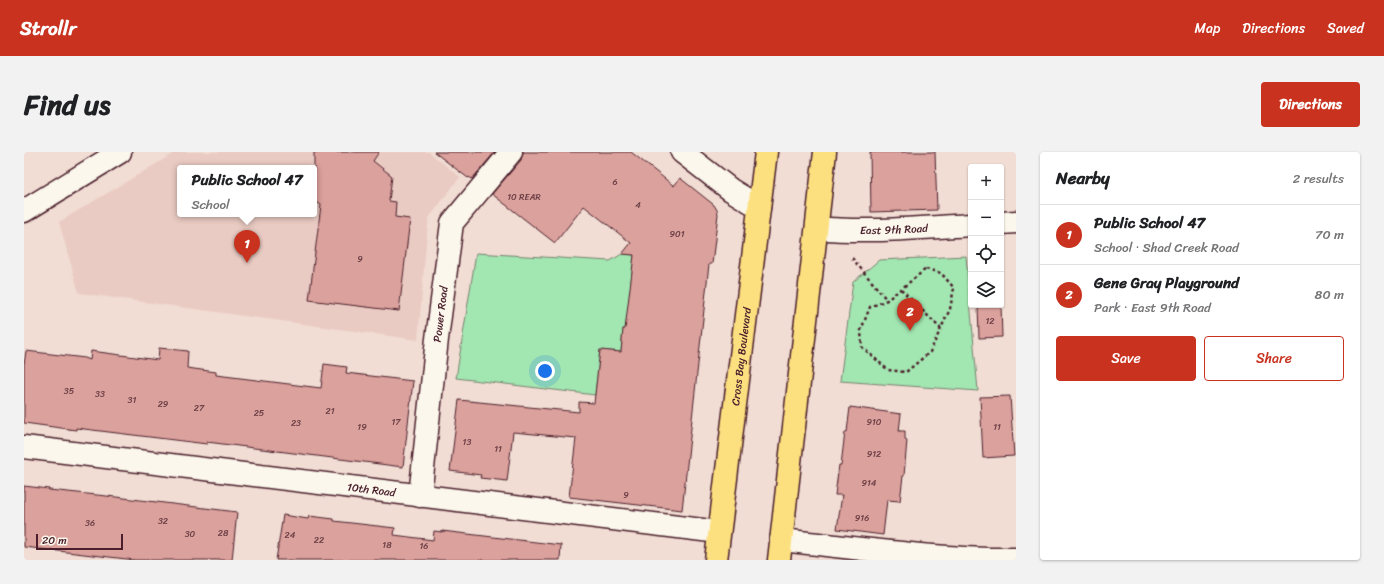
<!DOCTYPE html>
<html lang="en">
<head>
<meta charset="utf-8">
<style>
	:root { --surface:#fff; --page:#f2f2f2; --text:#202124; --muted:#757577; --line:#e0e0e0; --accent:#c8321e }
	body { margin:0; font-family:Sriracha,sans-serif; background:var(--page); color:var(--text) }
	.controls { position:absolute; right:12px; top:12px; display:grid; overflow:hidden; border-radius:4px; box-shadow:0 1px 3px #0004 }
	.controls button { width:36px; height:36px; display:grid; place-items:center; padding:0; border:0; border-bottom:1px solid var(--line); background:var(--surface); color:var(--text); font:20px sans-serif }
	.scale { position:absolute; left:12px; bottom:10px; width:87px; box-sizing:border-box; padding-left:4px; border:2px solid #4a1f2b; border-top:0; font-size:11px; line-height:14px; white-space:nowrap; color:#4a1f2b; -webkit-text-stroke:3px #fbf7ec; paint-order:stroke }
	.you { position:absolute; left:521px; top:219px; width:14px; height:14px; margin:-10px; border:3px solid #fff; border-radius:50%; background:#1a73e8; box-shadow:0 0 0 6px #1a73e833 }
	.badge { display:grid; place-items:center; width:26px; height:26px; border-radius:50%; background:var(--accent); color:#fff; font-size:13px; font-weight:700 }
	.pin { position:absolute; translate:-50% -33px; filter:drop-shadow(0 1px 2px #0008) }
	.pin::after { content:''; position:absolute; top:21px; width:14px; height:12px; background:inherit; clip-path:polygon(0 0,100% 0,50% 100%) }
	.popup { position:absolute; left:153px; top:13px; width:140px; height:52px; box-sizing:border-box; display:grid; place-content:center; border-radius:4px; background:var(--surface); filter:drop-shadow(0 1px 3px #0005); font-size:13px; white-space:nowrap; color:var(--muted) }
	.popup b { font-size:15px; color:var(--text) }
	.popup::after { content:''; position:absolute; left:50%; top:100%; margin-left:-8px; border:8px solid transparent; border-top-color:var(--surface) }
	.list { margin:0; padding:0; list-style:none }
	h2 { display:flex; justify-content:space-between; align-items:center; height:52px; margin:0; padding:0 16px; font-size:17px }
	h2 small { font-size:13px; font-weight:400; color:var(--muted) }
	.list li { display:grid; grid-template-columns:26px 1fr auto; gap:12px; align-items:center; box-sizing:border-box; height:60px; padding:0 16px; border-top:1px solid var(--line) }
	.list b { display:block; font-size:15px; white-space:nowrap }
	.list p { margin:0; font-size:13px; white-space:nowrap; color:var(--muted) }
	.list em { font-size:13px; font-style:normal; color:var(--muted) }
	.actions { display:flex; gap:8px; padding:12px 16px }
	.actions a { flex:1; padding:9px 0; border:1px solid var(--accent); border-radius:4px; text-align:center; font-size:14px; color:var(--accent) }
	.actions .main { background:var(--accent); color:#fff }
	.icon { flex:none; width:22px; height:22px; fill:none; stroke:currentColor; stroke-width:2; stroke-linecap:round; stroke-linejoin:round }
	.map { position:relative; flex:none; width:992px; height:408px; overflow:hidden; border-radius:4px }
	header { display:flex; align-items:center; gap:24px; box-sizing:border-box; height:56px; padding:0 20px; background:var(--accent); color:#fff }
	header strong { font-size:19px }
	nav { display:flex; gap:22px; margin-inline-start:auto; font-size:14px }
	.intro { display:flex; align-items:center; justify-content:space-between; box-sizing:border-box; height:96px; padding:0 24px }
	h1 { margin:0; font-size:28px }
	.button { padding:10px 18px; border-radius:4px; background:var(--accent); color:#fff; font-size:14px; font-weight:700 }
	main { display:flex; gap:24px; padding:0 24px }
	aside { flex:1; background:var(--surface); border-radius:4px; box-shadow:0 1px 3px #0004 }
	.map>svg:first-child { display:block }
	.built { fill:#eacbc3; fill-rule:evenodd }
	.green { fill:#a2e6b1; stroke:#76826e }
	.building { fill:#dba19c; stroke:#4a1f2b }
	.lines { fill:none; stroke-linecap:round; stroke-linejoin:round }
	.minor-casing { stroke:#4a1f2b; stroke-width:25 }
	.major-casing { stroke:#4a1f2b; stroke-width:25 }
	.path { stroke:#4a1f2b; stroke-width:2.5; stroke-dasharray:3 3; stroke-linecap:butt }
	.minor { stroke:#fbf7ec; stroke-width:22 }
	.major { stroke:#fce080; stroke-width:22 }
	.labels { text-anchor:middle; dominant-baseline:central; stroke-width:4; stroke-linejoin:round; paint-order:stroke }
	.number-label { font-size:9px; fill:#6e4047 }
	.street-label { font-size:11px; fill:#4a1f2b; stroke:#fbf7ec }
</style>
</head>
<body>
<header>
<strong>Strollr</strong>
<nav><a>Map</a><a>Directions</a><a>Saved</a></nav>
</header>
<div class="intro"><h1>Find us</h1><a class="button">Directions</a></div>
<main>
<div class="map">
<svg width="992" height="408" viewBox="0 0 992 408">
	<rect width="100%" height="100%" fill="#f1ddd4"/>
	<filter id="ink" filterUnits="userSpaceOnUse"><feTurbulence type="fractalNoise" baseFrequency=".025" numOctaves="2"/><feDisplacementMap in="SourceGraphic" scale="8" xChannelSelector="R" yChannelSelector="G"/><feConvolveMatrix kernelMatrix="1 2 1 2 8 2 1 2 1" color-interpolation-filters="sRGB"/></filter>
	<g filter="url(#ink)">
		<path class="built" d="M 152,0 L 405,0 L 436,25 L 405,66 L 403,80 L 394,188 L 55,141 L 35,70 ZM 156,16 L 290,16 L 290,62 L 156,62 Z"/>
		<g class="green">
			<polygon points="452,101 586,109 598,102 610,103 604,157 614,179 599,177 597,200 576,198 571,243 432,226"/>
			<polygon points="942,104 954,239 816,229 829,130 855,108"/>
		</g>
		<g class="building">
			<polygon points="290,0 355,0 349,9 368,24 365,49 372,50 371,65 386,67 375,159 285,148 297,53 290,48"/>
			<polygon points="410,0 471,0 448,27 445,25 444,26"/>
			<polygon points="499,0 607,0 650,34 656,26 690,53 693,58 694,62 688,112 685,112 658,358 545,345 552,286 489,280 483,329 456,326 457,323 426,319 435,248 555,260 555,250 570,251 576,198 597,200 599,177 601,177 610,103 598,102 607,91 560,54 531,91 468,42 497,8"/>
			<polygon points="846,0 911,0 913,58 847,60"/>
			<polygon points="954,153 977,153 978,185 955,186"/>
			<polygon points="135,196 164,199 163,216 192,220 192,223 297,236 300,212 323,215 322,221 389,229 379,315 183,290 183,292 52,276 52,278 0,271 0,213 2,199 61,206 66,208 67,199 134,208"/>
			<polygon points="986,244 990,304 959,306 956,245"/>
			<polygon points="826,255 877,262 875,279 881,279 881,287 883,288 880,324 879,324 876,349 863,348 859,383 813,377 818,343 811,343 815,313 817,313 821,280 823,280"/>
			<polygon points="0,334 25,337 25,338 92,345 213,360 208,408 111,408 0,395"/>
			<polygon points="259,363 284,367 285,364 310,367 310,369 371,376 370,383 409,388 410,379 418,380 418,379 537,393 536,408 252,408"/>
		</g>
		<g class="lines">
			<g class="minor-casing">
				<g id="minor">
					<polyline points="658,0 707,38 735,55"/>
					<polyline points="0,59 96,0"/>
					<polyline points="977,71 992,70"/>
					<path id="s1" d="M 793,76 C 844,81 896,76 947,73"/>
					<path id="s2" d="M 0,295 L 695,380"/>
					<path id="s3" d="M 396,344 L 413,187 L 428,71 L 487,0"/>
					<path d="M 757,388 C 835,396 914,408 992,407"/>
				</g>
			</g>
			<g class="major-casing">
				<g id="major">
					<path id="s4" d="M 692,408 L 742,0"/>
					<polyline points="755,408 801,0"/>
				</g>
			</g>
			<g class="path">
				<polyline points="828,106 863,148"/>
				<polygon points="902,117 917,121 930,136 926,157 906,200 882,220 864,218 838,195 837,178 846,155 863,148"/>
				<polyline points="877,137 917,177"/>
			</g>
			<use href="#minor" class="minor"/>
			<use href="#major" class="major"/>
		</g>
	</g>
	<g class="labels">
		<g class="number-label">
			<text x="591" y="30">6</text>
			<text x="500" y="45">10 REAR</text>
			<text x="614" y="53">4</text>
			<text x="653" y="82">901</text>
			<text x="336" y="107">9</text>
			<text x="966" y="169">12</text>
			<text x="45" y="239">35</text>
			<text x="76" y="242">33</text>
			<text x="108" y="248">31</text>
			<text x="139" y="252">29</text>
			<text x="175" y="256">27</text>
			<text x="306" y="259">21</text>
			<text x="235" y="261">25</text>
			<text x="372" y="270">17</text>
			<text x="850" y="270">910</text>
			<text x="272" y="271">23</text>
			<text x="338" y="275">19</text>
			<text x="973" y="275">11</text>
			<text x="443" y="290">13</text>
			<text x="474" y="297">11</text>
			<text x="850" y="302">912</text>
			<text x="845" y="331">914</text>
			<text x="602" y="343">9</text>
			<text x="838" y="366">916</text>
			<text x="139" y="369">32</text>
			<text x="66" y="371">36</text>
			<text x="199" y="381">28</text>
			<text x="166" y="382">30</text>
			<text x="266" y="383">24</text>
			<text x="295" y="388">22</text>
			<text x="363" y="393">18</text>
			<text x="400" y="394">16</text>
		</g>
		<g class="street-label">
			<text stroke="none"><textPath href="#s1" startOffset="77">East 9th Road</textPath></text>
			<text stroke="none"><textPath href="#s3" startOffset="183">Power Road</textPath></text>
			<text stroke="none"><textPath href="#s4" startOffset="205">Cross Bay Boulevard</textPath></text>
			<text stroke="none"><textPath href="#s2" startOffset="350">10th Road</textPath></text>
		</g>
	</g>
</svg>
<div class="controls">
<button>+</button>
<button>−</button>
<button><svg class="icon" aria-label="locate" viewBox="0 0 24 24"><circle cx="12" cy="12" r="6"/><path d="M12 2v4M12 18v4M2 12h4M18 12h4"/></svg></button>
<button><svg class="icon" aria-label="layers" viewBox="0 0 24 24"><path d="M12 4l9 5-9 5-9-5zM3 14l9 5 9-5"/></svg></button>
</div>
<div class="scale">20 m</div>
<div class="you"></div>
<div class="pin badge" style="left:223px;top:111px">1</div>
<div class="popup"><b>Public School 47</b>School</div>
<div class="pin badge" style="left:886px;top:179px">2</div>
</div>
<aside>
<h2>Nearby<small>2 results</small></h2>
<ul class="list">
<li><span class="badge">1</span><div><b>Public School 47</b><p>School · Shad Creek Road</p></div><em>70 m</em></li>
<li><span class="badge">2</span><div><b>Gene Gray Playground</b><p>Park · East 9th Road</p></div><em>80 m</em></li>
</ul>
<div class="actions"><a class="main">Save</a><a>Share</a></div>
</aside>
</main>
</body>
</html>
